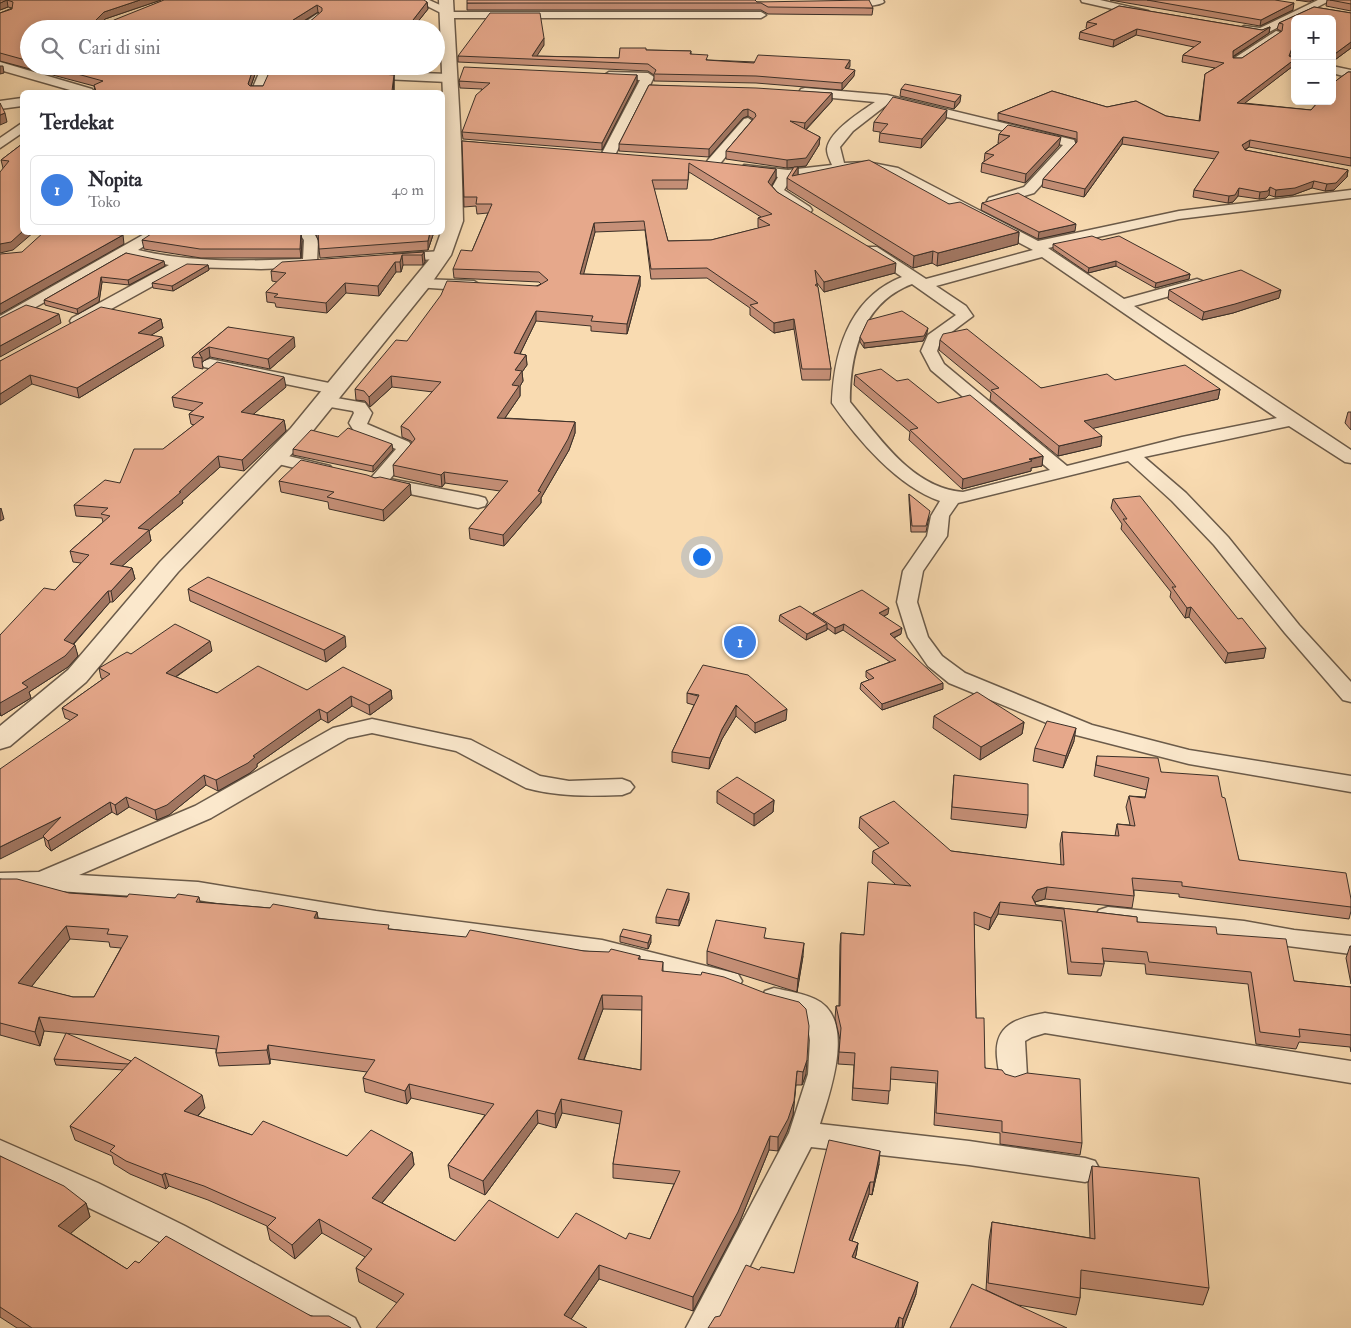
<!DOCTYPE html>
<html lang="id">
<head>
<meta charset="utf-8">
<style>
	:root { --surface:#fff; --page:#f7f7f7; --text:#2b2b33; --muted:#7c7c81; --line:#e1e1e2; --accent:#8f2418 }
	body { margin:0; font-family:"IM FELL Double Pica",serif; background:var(--page); color:var(--text) }
	.controls { position:absolute; right:15px; top:15px; display:grid; overflow:hidden; border-radius:8px; box-shadow:0 2px 12px #0003 }
	.controls button { width:45px; height:45px; display:grid; place-items:center; padding:0; border:0; border-bottom:1px solid var(--line); background:var(--surface); color:var(--text); font:25px sans-serif }
	.you { position:absolute; left:701px; top:556px; width:18px; height:18px; margin:-12px; border:4px solid #fff; border-radius:50%; background:#1a73e8; box-shadow:0 0 0 8px #1a73e833 }
	.badge { display:grid; place-items:center; width:32px; height:32px; border-radius:50%; background:var(--accent); color:#fff; font-size:16px; font-weight:700 }
	.pin { position:absolute; translate:-50% -50%; border:2px solid #fff; box-shadow:0 1px 5px #0006 }
	.list { margin:0; padding:0; list-style:none }
	h2 { display:flex; justify-content:space-between; align-items:center; height:65px; margin:0; padding:0 20px; font-size:21px }
	h2 small { font-size:16px; font-weight:400; color:var(--muted) }
	.list li { display:grid; grid-template-columns:32px 1fr auto; gap:15px; align-items:center; box-sizing:border-box; height:70px; margin:0 10px 10px; padding:0 10px; border:1px solid var(--line); border-radius:8px }
	.list b { display:block; font-size:19px; white-space:nowrap }
	.list p { margin:0; font-size:16px; white-space:nowrap; color:var(--muted) }
	.list em { font-size:16px; font-style:normal; color:var(--muted) }
	.icon { flex:none; width:28px; height:28px; fill:none; stroke:currentColor; stroke-width:2; stroke-linecap:round; stroke-linejoin:round }
	.map { position:relative; flex:none; width:1351px; height:1328px; overflow:hidden }
	.search { position:absolute; background:var(--surface); box-shadow:0 2px 12px #0003; left:20px; top:20px; width:425px; height:55px; display:flex; align-items:center; gap:12px; box-sizing:border-box; padding:0 18px; border-radius:28px; color:var(--muted); font-size:19px }
	.panel { position:absolute; background:var(--surface); box-shadow:0 2px 12px #0003; left:20px; top:90px; width:425px; height:145px; border-radius:8px }
	.map>svg:first-child { display:block }
	.lines { fill:none; stroke-linecap:round; stroke-linejoin:round }
	.minor-casing { stroke:#6b5b4a; stroke-width:3 }
	.tertiary-casing { stroke:#6b5b4a; stroke-width:3 }
	.minor { fill:#fbe8cc; fill-rule:evenodd }
	.tertiary { fill:#fbe8cc; fill-rule:evenodd }
	.wall { fill:#c69078; stroke:#3c3028; fill-rule:evenodd }
	.shaded-wall { fill:#a17661; stroke:#3c3028 }
	.building { fill:#e6a88b; stroke:#3c3028; fill-rule:evenodd }
</style>
</head>
<body>
<div class="map">
<svg width="1351" height="1328" viewBox="0 0 1351 1328">
	<rect width="100%" height="100%" fill="#f9dbb1"/>
	<filter id="stains"><feTurbulence type="fractalNoise" baseFrequency=".004" numOctaves="4"/><feColorMatrix values="0 0 0 0 .2 0 0 0 0 .09 0 0 0 0 .02 0 0 0 .5 -.17"/></filter>
	<radialGradient id="worn" r=".72"><stop offset=".6" stop-color="#630" stop-opacity="0"/><stop offset="1" stop-color="#630" stop-opacity=".3"/></radialGradient>
	<g class="lines">
		<g class="minor-casing">
			<g id="minor">
				<polygon points="415,0 429,0 449,9 450,12 761,12 766,15 761,18 445,18 441,17 441,13"/>
				<path d="M 842,0 L 883,0 L 884,2 C 879,7 843,8 838,3 Z"/>
				<polygon points="1081,0 1100,0 1148,11 1149,13 1144,16 1082,2"/>
				<polygon points="1318,0 1331,0 1265,34 1244,32 1238,29 1244,26 1260,28"/>
				<polygon points="317,14 322,17 308,29 295,29"/>
				<polygon points="1276,31 1280,32 1280,36 1241,63 1233,63 1233,59"/>
				<polygon points="0,62 92,89 94,92 77,92 0,70"/>
				<polygon points="262,66 273,67 263,92 251,92"/>
				<polygon points="1332,66 1351,70 1351,78 1332,73"/>
				<polygon points="366,71 448,74 454,78 448,82 362,78 360,75"/>
				<polygon points="609,72 648,73 654,77 614,157 607,161 600,157 640,80 605,79 603,76"/>
				<path d="M 805,88 L 887,95 L 1074,140 L 1076,145 L 1075,148 L 1034,193 L 994,205 L 987,201 L 989,198 L 1024,187 L 1063,145 L 889,103 L 853,131 L 840,147 L 844,163 L 867,162 L 898,168 L 1038,241 L 1179,211 L 1351,190 L 1351,198 L 1179,219 L 1048,248 L 1124,299 L 1197,279 L 1202,281 L 1205,284 L 1202,287 L 1134,306 L 1351,450 L 1351,463 L 1345,462 L 1289,426 L 1144,457 L 1186,493 L 1228,537 L 1299,625 L 1351,682 L 1351,702 L 1343,700 L 1285,633 L 1214,545 L 1172,501 L 1128,461 L 958,503 L 949,516 L 947,536 L 923,571 L 917,602 L 928,637 L 942,656 L 965,673 L 1092,725 L 1189,750 L 1351,776 L 1351,792 L 1189,764 L 1076,735 L 949,683 L 928,666 L 908,637 L 897,602 L 903,571 L 927,536 L 931,516 L 940,501 C 898,487 857,439 832,403 C 834,351 849,298 902,277 L 867,253 L 865,250 L 867,247 L 877,247 L 926,279 L 1033,250 L 888,174 C 856,166 824,176 792,178 L 784,190 L 810,207 L 812,210 L 810,213 L 805,214 L 772,194 L 770,191 L 778,177 L 744,171 L 742,168 L 744,165 L 788,170 L 832,165 C 830,160 827,155 827,149 C 829,131 862,111 875,102 L 801,95 L 799,92 L 801,89 ZM 1042,257 L 1277,418 L 1182,437 L 1067,466 L 944,364 L 937,351 L 941,340 L 973,316 L 966,306 L 936,286 ZM 912,284 L 956,315 L 928,335 L 921,351 L 931,370 L 1050,470 L 963,492 C 912,488 880,438 850,402 C 850,353 862,303 912,284 Z"/>
				<polygon points="22,98 22,106 0,109 0,101"/>
				<polygon points="748,118 754,122 752,125 718,166 708,166 706,163 708,160 744,119"/>
				<polygon points="22,123 22,133 0,148 0,138"/>
				<path d="M 148,232 L 166,232 L 138,250 C 192,263 248,261 303,259 L 304,240 L 298,232 L 313,232 L 318,240 L 317,263 L 310,267 L 261,269 L 187,267 L 84,324 L 72,324 L 70,321 L 72,318 L 169,265 L 127,256 L 0,327 L 0,316 Z"/>
				<polygon points="442,251 447,252 449,255 447,258 395,262 388,258 395,254"/>
				<polygon points="421,279 474,281 482,286 474,291 416,287 413,284 416,281"/>
				<polygon points="210,359 334,384 340,385 342,389 340,393 334,394 204,367 202,364 204,361"/>
				<polygon points="325,396 365,403 372,413 367,424 409,442 414,450 390,479 478,496 485,498 487,502 485,506 478,508 371,486 368,482 371,478 396,449 354,431 349,423 354,413 353,411 319,405 316,401 319,397"/>
				<polygon points="276,453 330,466 333,470 330,474 324,475 270,462 267,458 270,454"/>
				<path d="M 372,719 L 471,740 L 540,776 L 569,781 L 622,779 L 630,782 L 634,787 L 630,792 L 622,795 C 589,796 558,797 526,788 L 456,751 L 372,733 L 348,738 L 211,818 L 79,875 L 198,882 L 376,911 L 602,940 L 738,974 L 742,981 L 738,988 L 729,991 L 602,958 L 376,929 L 198,900 L 42,890 L 0,891 L 0,873 L 39,872 L 195,806 L 333,728 Z"/>
				<polygon points="1108,907 1244,921 1294,930 1351,936 1351,954 1099,922 1095,916 1099,910"/>
				<path d="M 774,988 C 787,991 803,993 815,999 C 857,1018 830,1092 820,1124 L 969,1141 L 1085,1158 L 1095,1161 L 1100,1170 L 1095,1179 L 1085,1182 L 969,1165 L 811,1147 L 718,1328 L 686,1328 L 789,1133 L 808,1074 L 810,1040 L 807,1022 L 799,1014 L 765,1005 L 761,998 L 765,991 Z"/>
				<path d="M 1045,1013 L 1351,1061 L 1351,1083 L 1045,1033 L 1032,1037 L 1025,1041 L 1027,1076 L 1023,1084 L 1013,1087 L 1003,1084 C 999,1075 998,1067 997,1057 C 994,1024 1018,1018 1045,1013 Z"/>
				<polygon points="0,1140 98,1183 185,1226 355,1318 360,1328 315,1328 164,1244 0,1165"/>
			</g>
		</g>
		<g class="tertiary-casing">
			<polygon id="tertiary" points="439,0 453,0 461,143 463,221 451,255 428,288 307,438 178,572 86,682 10,746 0,749 0,726 68,670 160,562 291,428 433,255 445,221 445,143"/>
		</g>
		<use href="#minor" class="minor"/>
		<use href="#tertiary" class="tertiary"/>
	</g>
	<g class="wall">
		<path d="M 0,0 L 161,0 L 105,19 L 102,22 L 109,24 L 164,0 L 427,2 L 428,9 L 412,29 L 29,29 L 29,66 L 258,66 L 251,86 L 263,86 L 394,75 L 394,92 L 94,92 L 95,91 L 94,86 L 0,61 L 0,13 L 12,8 L 8,7 L 0,10 ZM 318,12 L 320,14 L 308,23 L 301,23 Z"/>
		<polygon points="755,0 757,2 873,8 872,15 768,14 761,10 467,10 467,3"/>
		<polygon points="1110,0 1275,0 1293,10 1260,26"/>
		<polygon points="1296,0 1314,0 1309,2"/>
		<polygon points="1327,0 1351,0 1351,11 1326,6"/>
		<polygon points="1119,6 1262,30 1270,27 1269,33 1233,57 1233,58 1242,58 1281,32 1281,31 1277,29 1279,23 1314,7 1351,13 1351,48 1332,62 1332,19 1295,19 1295,55 1291,55 1290,57 1295,59 1293,66 1244,103 1311,110 1319,101 1332,101 1332,85 1337,80 1348,72 1351,72 1351,166 1249,147 1245,150 1348,170 1347,177 1334,190 1325,191 1312,188 1293,195 1275,197 1269,195 1266,198 1259,199 1238,196 1233,202 1228,203 1193,197 1194,190 1215,159 1122,144 1084,197 1042,187 1043,179 1076,143 1076,139 998,120 998,113 1052,91 1107,107 1136,101 1166,116 1199,121 1205,74 1215,68 1182,62 1183,55 1194,47 1136,35 1113,47 1079,39 1080,32 1087,29 1086,28 1087,22"/>
		<polygon points="544,45 536,56 619,58 646,50 691,51 691,54 708,60 850,66 848,69 854,76 842,90 756,83 654,81 654,75 648,71 458,62 458,56"/>
		<polygon points="329,66 414,66 412,71"/>
		<polygon points="637,75 637,82 602,150 463,139 462,132 482,89 460,88 459,81"/>
		<polygon points="649,85 832,93 832,101 806,130 820,137 819,145 806,166 787,168 726,159 726,151 753,119 748,116 743,118 709,157 619,151 619,144"/>
		<polygon points="901,89 960,102 954,109 900,96"/>
		<polygon points="946,119 921,148 879,142 880,133 880,132 873,131 874,122"/>
		<polygon points="999,134 1059,146 1025,183 981,172 982,163 984,162 985,153 999,143 998,143"/>
		<path d="M 462,141 L 776,169 L 776,178 L 772,186 L 777,192 L 895,273 L 824,292 L 817,283 L 831,369 L 830,380 L 802,380 L 794,329 L 774,333 L 750,315 L 750,308 L 707,278 L 651,279 L 645,230 L 595,232 L 583,274 L 640,276 L 640,286 L 627,334 L 591,331 L 591,326 L 536,321 L 520,354 L 526,355 L 527,365 L 522,372 L 523,381 L 520,386 L 520,396 L 505,418 L 575,422 L 575,433 L 569,450 L 541,498 L 541,503 L 504,546 L 470,539 L 469,528 L 500,491 L 445,483 L 442,487 L 394,476 L 393,465 L 412,443 L 411,441 L 402,437 L 401,426 L 433,392 L 392,387 L 370,407 L 365,401 L 356,400 L 355,389 L 407,341 L 541,284 L 539,282 L 454,278 L 453,269 L 472,251 L 488,213 L 477,214 L 476,206 L 464,207 ZM 689,172 L 761,217 L 758,218 L 758,227 L 759,228 L 711,240 L 668,241 L 654,189 L 687,189 Z"/>
		<polygon points="22,144 13,250 3,168 1,160"/>
		<polygon points="798,167 798,175 949,204 1019,232 1018,244 937,266 932,263 913,268 787,189 787,178"/>
		<polygon points="982,203 1075,231 1038,239 981,210"/>
		<polygon points="315,232 434,232 428,250 320,258 318,240"/>
		<polygon points="142,240 302,241 301,258 201,258 144,249"/>
		<polygon points="1053,244 1190,274 1189,279 1155,288 1116,266 1088,273 1053,249"/>
		<polygon points="424,252 425,262 423,265 403,265 401,272 396,272 379,296 346,293 327,313 276,307 275,303 267,302 266,292 277,282 272,281 271,271"/>
		<polygon points="126,253 165,266 129,285 102,282 99,302 78,314 45,305 44,300"/>
		<polygon points="208,265 209,270 173,291 153,288 152,283"/>
		<polygon points="1169,290 1279,298 1233,313 1202,320 1168,299"/>
		<polygon points="161,319 163,328 151,335 164,346 79,398 32,384 0,361"/>
		<polygon points="228,327 295,347 270,369 210,357 202,362 203,369 194,367 192,357"/>
		<polygon points="927,333 923,341 864,348 860,342 860,337"/>
		<polygon points="940,340 1041,388 1115,380 1220,389 1218,399 1093,428 1101,446 1058,456 990,400 991,393 939,350"/>
		<polygon points="855,375 897,381 938,403 1043,456 1042,466 1031,468 1031,471 962,489 909,440 910,432 854,385"/>
		<polygon points="286,387 253,414 284,420 286,431 244,471 220,467 182,501 183,503 149,531 151,541 122,566 132,568 135,579 113,602 110,602 74,644 78,656 68,667 29,692 31,698 1,716 0,715 0,635 55,590 81,563 73,562 70,551 103,522 102,518 76,516 74,505 120,483 194,425 191,424 189,414 193,411 174,407 172,397"/>
		<polygon points="1348,412 1351,412 1351,430 1345,423"/>
		<polygon points="293,449 393,450 373,472 293,455"/>
		<polygon points="375,478 410,484 411,495 384,521 329,509 328,502 281,492 279,481"/>
		<polygon points="909,494 929,517 926,532 911,532 909,500"/>
		<polygon points="1113,499 1264,658 1225,663 1189,617 1185,618 1170,597 1171,592 1121,529 1122,524 1111,508"/>
		<polygon points="188,589 346,647 326,662 190,601"/>
		<polygon points="813,613 888,614 884,616 901,634 894,638 943,689 882,710 860,689 861,683 869,680 866,677 866,671 890,662 843,630 835,634 827,628 827,630 806,640 779,621 780,615 813,615"/>
		<polygon points="212,651 176,677 217,693 307,690 391,690 392,699 370,715 352,706 328,723 321,719 257,764 257,767 250,773 218,791 206,785 169,815 157,820 129,807 117,815 112,812 51,851 46,846 44,837 70,720 65,718 62,708 103,679 101,678 99,668 131,654"/>
		<polygon points="687,693 786,720 755,733 736,716 722,739 709,769 672,762 672,752 694,705 687,703"/>
		<polygon points="934,716 1024,722 1022,734 980,760 933,728"/>
		<polygon points="1074,741 1063,768 1033,761 1035,748"/>
		<polygon points="1097,756 1161,772 1222,797 1239,860 1351,899 1351,911 1349,919 1179,897 1179,894 1134,890 1134,896 1132,908 1045,899 1035,902 1036,905 1137,917 1137,922 1217,934 1294,981 1351,987 1351,1052 1350,1047 1299,1042 1296,1049 1256,1044 1248,984 1146,974 1145,964 1104,961 1104,964 1101,976 1068,974 1062,921 998,914 989,930 974,924 976,1018 985,1068 1005,1074 1082,1143 1080,1155 1000,1144 1000,1133 934,1125 936,1083 890,1079 888,1104 852,1100 854,1065 838,1064 840,1040 835,1018 836,1006 839,1006 840,945 841,933 864,935 895,884 872,863 873,851 880,848 859,828 860,817 951,851 1061,865 1060,844 1062,832 1115,836 1117,824 1130,825 1126,807 1129,796 1145,797 1147,790 1094,776"/>
		<polygon points="954,775 1028,815 1026,828 951,819"/>
		<polygon points="717,791 774,800 773,812 754,826 717,803"/>
		<path d="M 0,879 L 69,893 L 127,897 L 175,898 L 199,897 L 200,902 L 270,908 L 317,912 L 318,918 L 390,929 L 584,951 L 640,956 L 640,960 L 663,962 L 663,971 L 806,1074 L 802,1085 L 796,1085 L 793,1115 L 787,1132 L 778,1151 L 769,1150 L 738,1226 L 693,1311 L 599,1279 L 571,1319 L 397,1303 L 359,1282 L 356,1268 L 365,1257 L 322,1233 L 295,1259 L 270,1240 L 267,1227 L 267,1226 L 208,1200 L 169,1186 L 166,1189 L 130,1174 L 114,1164 L 112,1156 L 75,1140 L 70,1126 L 123,1070 L 56,1065 L 54,1059 L 131,1061 L 205,1108 L 198,1116 L 252,1135 L 347,1156 L 412,1152 L 414,1165 L 382,1203 L 455,1241 L 558,1238 L 650,1239 L 674,1184 L 613,1178 L 613,1164 L 620,1124 L 562,1113 L 556,1128 L 538,1123 L 485,1195 L 450,1178 L 448,1165 L 485,1115 L 411,1098 L 407,1104 L 365,1092 L 363,1078 L 367,1072 L 270,1059 L 270,1064 L 219,1066 L 216,1053 L 216,1049 L 44,1031 L 40,1046 L 0,1035 ZM 70,939 L 109,942 L 110,947 L 121,948 L 94,997 L 73,997 L 31,987 ZM 603,1009 L 642,1010 L 641,1070 L 584,1060 Z"/>
		<polygon points="689,900 679,926 656,923 656,917"/>
		<polygon points="620,936 651,942 648,949 620,942"/>
		<polygon points="766,938 803,956 797,992 707,964 707,951"/>
		<polygon points="1350,946 1351,946 1351,984 1346,958"/>
		<polygon points="0,1156 86,1203 90,1217 70,1233 127,1269 139,1263 351,1328 17,1328 0,1317"/>
		<polygon points="879,1164 872,1195 869,1194 852,1241 858,1243 856,1255 855,1258 916,1294 903,1328 708,1328 720,1316 759,1270 794,1273"/>
		<polygon points="1092,1166 1209,1288 1203,1305 1080,1288 1080,1298 1076,1315 1018,1305 986,1290 989,1240 992,1222 1090,1238 1088,1183"/>
	</g>
	<g class="shaded-wall">
		<polygon points="7,0 8,7 0,10 0,3"/>
		<polygon points="140,0 161,0 105,19 96,28 95,21 104,12"/>
		<polygon points="427,2 428,9 412,29 406,29"/>
		<polygon points="1294,3 1293,10 1260,26 1261,20"/>
		<polygon points="317,5 318,12 294,27 293,23 293,20"/>
		<polygon points="1270,27 1269,33 1232,57 1233,51"/>
		<polygon points="1137,29 1136,35 1113,47 1114,40"/>
		<polygon points="544,38 544,45 535,59 532,56"/>
		<polygon points="1351,42 1351,48 1332,62 1332,56"/>
		<polygon points="1292,48 1295,48 1295,55 1291,55 1287,63 1289,56"/>
		<polygon points="1295,59 1293,66 1236,110 1237,103"/>
		<polygon points="850,60 850,66 844,75 845,68"/>
		<polygon points="0,66 3,66 4,73 0,74"/>
		<polygon points="254,66 258,66 249,91 248,84"/>
		<polygon points="855,70 854,76 842,90 842,83"/>
		<polygon points="394,75 394,92 393,92"/>
		<polygon points="637,75 637,82 602,150 602,143"/>
		<polygon points="832,93 832,101 804,131 805,123"/>
		<polygon points="961,95 960,102 954,109 955,102"/>
		<polygon points="748,109 748,116 743,118 709,157 709,149 743,110"/>
		<polygon points="947,110 946,119 921,148 922,139"/>
		<polygon points="5,113 7,122 0,125 0,115"/>
		<polygon points="820,137 819,145 806,166 787,168 787,160"/>
		<polygon points="1061,137 1059,146 1025,183 1026,174"/>
		<polygon points="1123,137 1122,144 1084,197 1085,189"/>
		<polygon points="442,140 443,148 443,207 442,199"/>
		<polygon points="1250,140 1249,147 1240,152 1242,145"/>
		<polygon points="798,167 798,178 792,176"/>
		<polygon points="776,169 776,178 768,191 768,182"/>
		<polygon points="1348,170 1347,177 1334,190 1325,191 1327,184"/>
		<polygon points="1314,181 1312,188 1293,195 1275,197 1276,190"/>
		<polygon points="1270,187 1269,195 1266,198 1259,199 1260,192"/>
		<polygon points="1239,188 1238,196 1233,202 1228,203 1229,196"/>
		<polygon points="594,223 595,232 581,284 580,274"/>
		<polygon points="1076,224 1075,231 1038,239 1039,232"/>
		<polygon points="22,232 34,232 13,250 0,253 0,244"/>
		<polygon points="301,232 302,241 301,258 300,249"/>
		<polygon points="430,232 434,232 428,250 428,241"/>
		<polygon points="1019,232 1018,244 937,266 938,253"/>
		<polygon points="123,235 124,244 0,314 0,304"/>
		<polygon points="933,251 932,263 913,268 914,256"/>
		<polygon points="424,252 425,262 423,265 422,255"/>
		<polygon points="402,255 403,265 401,272 400,262"/>
		<polygon points="164,261 165,266 129,285 128,280"/>
		<polygon points="1116,261 1116,266 1088,273 1089,268"/>
		<polygon points="395,262 396,272 379,296 378,286"/>
		<polygon points="896,263 895,273 824,292 824,282"/>
		<polygon points="208,265 209,270 173,291 172,286"/>
		<polygon points="1190,274 1189,279 1155,288 1156,283"/>
		<polygon points="640,276 640,286 627,334 627,324"/>
		<polygon points="101,277 102,282 99,302 78,314 77,309"/>
		<polygon points="345,283 346,293 327,313 326,303"/>
		<polygon points="1281,290 1279,298 1233,313 1202,320 1204,312"/>
		<polygon points="536,311 536,321 515,364 514,353"/>
		<polygon points="59,314 61,323 0,357 0,346"/>
		<polygon points="161,319 163,328 140,342 138,333"/>
		<polygon points="794,319 794,329 774,333 774,323"/>
		<polygon points="928,328 927,333 923,341 864,348 864,343"/>
		<polygon points="162,337 164,346 79,398 77,388"/>
		<polygon points="294,337 295,347 270,369 268,359"/>
		<polygon points="209,347 210,357 202,362 202,358 199,353"/>
		<polygon points="526,355 527,365 522,372 523,381 520,386 520,396 498,428 497,418 512,385 515,370"/>
		<polygon points="30,375 32,384 0,405 0,394"/>
		<polygon points="391,376 392,387 370,407 369,397"/>
		<polygon points="284,377 286,387 243,423 241,412"/>
		<polygon points="1220,389 1218,399 1082,431 1084,421"/>
		<polygon points="284,420 286,431 244,471 242,460"/>
		<polygon points="575,422 575,433 569,450 541,498 541,503 504,546 503,535 538,491"/>
		<polygon points="1102,436 1101,446 1058,456 1059,446"/>
		<polygon points="392,444 393,450 373,472 373,466"/>
		<polygon points="218,456 220,467 182,501 183,503 149,531 151,541 112,575 110,564 138,528"/>
		<polygon points="1043,456 1042,466 1031,468 1031,471 962,489 963,479"/>
		<polygon points="444,472 445,483 442,487 441,475"/>
		<polygon points="410,484 411,495 384,521 383,510"/>
		<polygon points="1,508 4,519 0,521 0,509"/>
		<polygon points="132,568 135,579 113,602 111,591"/>
		<polygon points="108,591 110,602 67,651 64,640"/>
		<polygon points="1191,607 1189,617 1185,618 1187,608"/>
		<polygon points="889,608 888,614 878,619 879,613"/>
		<polygon points="827,624 827,630 806,640 807,634"/>
		<polygon points="844,624 843,630 835,634 835,628"/>
		<polygon points="902,628 901,634 889,640 890,634"/>
		<polygon points="345,636 346,647 326,662 324,650"/>
		<polygon points="210,641 212,651 168,682 166,673"/>
		<polygon points="75,645 78,656 68,667 29,692 31,698 1,716 0,712 0,703 22,683"/>
		<polygon points="1266,648 1264,658 1225,663 1228,653"/>
		<polygon points="943,683 943,689 882,710 882,704"/>
		<polygon points="391,690 392,699 370,715 369,705"/>
		<polygon points="351,696 352,706 328,723 327,713"/>
		<polygon points="736,705 736,716 722,739 709,769 710,758 722,729"/>
		<polygon points="319,709 321,719 257,764 257,767 250,773 218,791 216,780"/>
		<polygon points="787,709 786,720 755,733 755,723"/>
		<polygon points="1024,722 1022,734 980,760 981,747"/>
		<polygon points="1076,728 1074,741 1063,768 1066,756"/>
		<polygon points="204,775 206,785 169,815 157,820 155,810"/>
		<polygon points="126,797 129,807 117,815 115,805"/>
		<polygon points="774,800 773,812 754,826 754,814"/>
		<polygon points="110,802 112,812 51,851 48,841"/>
		<polygon points="61,817 64,827 0,859 0,847"/>
		<polygon points="1047,887 1045,899 1035,902 1032,897 1037,890"/>
		<polygon points="689,893 689,900 679,926 679,920"/>
		<polygon points="1000,902 998,914 989,930 991,918"/>
		<polygon points="317,912 319,925 314,918"/>
		<polygon points="66,926 70,939 23,997 18,983"/>
		<polygon points="651,935 651,942 648,949 648,943"/>
		<polygon points="804,943 803,956 797,992 798,979"/>
		<polygon points="602,995 603,1009 579,1072 578,1059"/>
		<polygon points="39,1017 44,1031 40,1046 35,1032"/>
		<polygon points="268,1045 270,1059 270,1064 267,1050"/>
		<polygon points="807,1060 806,1074 802,1085 803,1072"/>
		<polygon points="797,1071 793,1115 787,1132 778,1151 778,1137"/>
		<polygon points="409,1084 411,1098 407,1104 405,1091"/>
		<polygon points="202,1095 205,1108 188,1125 184,1111"/>
		<polygon points="561,1099 562,1113 556,1128 555,1114"/>
		<polygon points="537,1110 538,1123 485,1195 483,1181"/>
		<polygon points="770,1136 769,1150 738,1226 693,1311 693,1297"/>
		<polygon points="880,1151 879,1164 872,1195 874,1182"/>
		<polygon points="412,1152 414,1165 375,1211 372,1198"/>
		<polygon points="165,1173 169,1186 166,1189 162,1175"/>
		<polygon points="870,1182 869,1194 848,1252 849,1240"/>
		<polygon points="86,1203 90,1217 63,1240 58,1226"/>
		<polygon points="319,1219 322,1233 295,1259 292,1245"/>
		<polygon points="858,1243 856,1255 851,1270 852,1257"/>
		<polygon points="599,1265 599,1279 565,1328 564,1315"/>
		<polygon points="918,1282 916,1294 903,1328 902,1328 903,1319"/>
		<polygon points="899,1317 898,1328 895,1328"/>
	</g>
	<g class="building">
		<path d="M 0,0 L 140,0 L 104,12 L 95,21 L 109,24 L 114,20 L 164,0 L 424,0 L 427,2 L 406,29 L 29,29 L 29,61 L 0,53 L 0,13 L 12,9 L 13,2 L 7,0 L 0,3 ZM 317,5 L 322,8 L 322,11 L 308,23 L 293,23 L 293,20 Z"/>
		<polygon points="467,0 755,0 757,2 869,0 873,8 768,7 761,3 467,3"/>
		<polygon points="1147,0 1275,0 1294,3 1261,20"/>
		<polygon points="1330,0 1351,0 1351,4"/>
		<polygon points="1119,6 1262,30 1270,27 1233,51 1233,58 1242,58 1282,31 1283,24 1279,23 1314,7 1351,13 1351,42 1332,56 1332,19 1295,19 1295,48 1292,48 1289,56 1295,59 1237,103 1311,110 1319,101 1332,101 1332,85 1337,80 1348,72 1351,72 1351,158 1250,140 1242,145 1245,150 1348,170 1336,183 1327,184 1314,181 1295,188 1276,190 1270,187 1268,191 1260,192 1239,188 1235,195 1229,196 1194,190 1219,152 1123,137 1085,189 1043,179 1077,142 1077,132 998,113 1052,91 1107,107 1136,101 1166,116 1200,121 1205,74 1224,63 1183,55 1201,42 1137,29 1114,40 1080,32 1097,24 1087,22"/>
		<polygon points="490,13 540,13 544,38 532,56 619,58 620,48 646,48 646,50 691,51 690,54 708,55 706,60 754,63 758,55 850,60 845,68 855,70 842,83 756,76 654,74 656,70 648,64 458,56"/>
		<polygon points="48,66 254,66 248,84 250,86 263,86 272,66 292,66 394,75 392,91 379,91 379,92 94,92 96,91 94,85 103,81"/>
		<polygon points="464,67 637,75 602,143 462,132 476,95 490,83 459,81"/>
		<polygon points="905,84 961,95 955,102 901,89"/>
		<polygon points="649,85 756,88 832,93 805,123 790,121 820,137 806,158 787,160 726,151 756,116 755,113 748,109 743,110 709,149 619,144"/>
		<polygon points="893,97 947,110 922,139 880,133 888,124 874,122"/>
		<polygon points="0,103 5,113 0,115"/>
		<polygon points="1008,125 1061,137 1026,174 982,163 994,155 985,153 1010,136 999,134"/>
		<path d="M 462,141 L 695,160 L 776,169 L 768,182 L 777,192 L 896,263 L 824,282 L 815,270 L 817,284 L 815,285 L 818,287 L 831,369 L 802,369 L 794,319 L 774,323 L 750,305 L 758,303 L 707,268 L 651,269 L 644,221 L 594,223 L 580,274 L 640,276 L 627,324 L 591,321 L 593,316 L 536,311 L 514,353 L 526,355 L 515,370 L 522,371 L 512,385 L 519,386 L 497,418 L 575,422 L 568,439 L 538,491 L 541,492 L 503,535 L 469,528 L 508,481 L 444,472 L 441,475 L 393,465 L 415,439 L 409,430 L 401,426 L 441,382 L 391,376 L 369,397 L 364,391 L 355,389 L 396,340 L 407,341 L 441,295 L 447,281 L 538,286 L 548,280 L 539,272 L 453,269 L 461,250 L 472,251 L 492,204 L 476,204 L 477,197 L 464,197 ZM 689,163 L 772,214 L 758,218 L 770,225 L 711,240 L 668,241 L 652,180 L 688,180 Z"/>
		<polygon points="22,144 22,232 11,242 0,244 0,172 9,161 1,160"/>
		<polygon points="869,160 949,204 960,202 1019,232 938,253 933,251 914,256 787,178 794,167 798,167 792,176"/>
		<polygon points="1018,193 1076,224 1039,232 982,203"/>
		<polygon points="44,232 98,232 105,234 123,235 0,304 0,254 22,252"/>
		<polygon points="154,232 301,232 300,249 200,249 142,240"/>
		<polygon points="318,232 430,232 428,241 319,249"/>
		<polygon points="1092,236 1102,240 1119,236 1190,274 1156,283 1116,261 1089,268 1053,244"/>
		<polygon points="424,252 422,255 402,255 400,262 395,262 378,286 345,283 326,303 274,297 278,294 266,292 286,273 271,271 282,262"/>
		<polygon points="126,253 164,261 128,280 101,277 98,297 77,309 44,300"/>
		<polygon points="187,264 208,265 172,286 152,283"/>
		<polygon points="1241,270 1281,290 1235,304 1204,312 1169,290"/>
		<polygon points="26,305 59,314 0,346 0,318"/>
		<polygon points="101,307 161,319 138,333 162,337 77,388 30,375 0,394 0,361"/>
		<polygon points="902,311 928,328 924,336 864,343 860,337 868,320"/>
		<polygon points="228,327 294,337 268,359 209,347 199,353 202,358 192,357"/>
		<polygon points="967,329 1041,388 1107,374 1115,380 1185,365 1220,389 1084,421 1102,436 1059,446 991,390 999,388 940,340 943,334"/>
		<polygon points="217,362 284,377 241,412 284,420 242,460 218,456 179,492 181,492 138,528 149,530 110,564 132,568 111,591 108,591 64,640 75,645 65,656 22,683 28,687 0,703 0,635 44,588 55,590 89,555 70,551 110,516 101,514 108,508 74,505 105,480 120,483 134,449 163,449 204,417 189,414 203,403 172,397"/>
		<polygon points="881,369 897,381 908,379 938,403 970,395 1043,456 1029,459 1032,461 963,479 910,430 918,428 855,375"/>
		<polygon points="348,428 392,444 373,466 293,449 311,430 338,437"/>
		<polygon points="301,460 367,475 375,478 380,477 410,484 383,510 327,497 334,492 279,481"/>
		<polygon points="909,494 930,511 926,526 912,526"/>
		<polygon points="1140,496 1238,619 1242,618 1266,648 1228,653 1191,607 1187,608 1172,587 1176,587 1123,519 1127,519 1113,499"/>
		<polygon points="208,577 345,636 324,650 188,589"/>
		<polygon points="862,590 889,608 879,613 902,628 890,634 943,683 882,704 861,683 874,678 866,671 896,660 844,624 835,628 813,613"/>
		<polygon points="800,606 827,624 807,634 780,615"/>
		<polygon points="175,624 210,641 166,673 217,693 258,666 307,690 343,667 391,690 369,705 351,696 327,713 319,709 253,756 255,757 248,763 216,780 204,775 167,805 155,810 126,797 115,805 110,802 48,841 43,836 61,817 0,847 0,769 78,715 62,708 110,674 99,668 127,652 131,654"/>
		<polygon points="703,665 748,675 787,709 755,723 736,705 722,729 710,758 672,752 699,695 687,693"/>
		<polygon points="977,692 1024,722 981,747 934,716"/>
		<polygon points="1047,721 1076,728 1066,756 1035,748"/>
		<polygon points="1097,756 1158,758 1161,772 1218,776 1222,797 1225,798 1239,860 1346,873 1351,899 1351,907 1182,886 1182,882 1132,878 1134,896 1047,887 1037,890 1032,897 1036,905 1137,917 1137,922 1216,927 1217,934 1286,939 1294,981 1351,987 1351,1035 1299,1029 1300,1037 1260,1032 1251,972 1149,962 1147,952 1102,948 1104,964 1071,962 1064,909 1000,902 991,918 974,912 976,1018 984,1018 985,1068 1002,1070 1005,1074 1015,1077 1027,1073 1080,1079 1082,1143 1002,1132 1002,1121 936,1113 938,1071 891,1067 890,1091 853,1088 855,1053 839,1052 841,1028 836,1006 840,1006 841,933 864,935 868,882 911,886 873,851 889,843 860,817 894,801 951,851 1064,865 1062,832 1119,836 1117,824 1135,826 1129,796 1145,798 1149,778 1096,765"/>
		<polygon points="954,775 1028,784 1028,815 952,807"/>
		<polygon points="737,777 774,800 754,814 717,791"/>
		<path d="M 0,879 L 17,879 L 69,893 L 127,897 L 129,894 L 175,898 L 178,894 L 199,897 L 196,902 L 270,908 L 273,904 L 317,912 L 314,918 L 389,925 L 388,929 L 466,937 L 470,930 L 584,951 L 609,952 L 611,949 L 640,956 L 638,959 L 663,962 L 662,971 L 701,975 L 702,972 L 724,977 L 765,993 L 799,1002 L 806,1009 L 809,1026 L 807,1060 L 803,1072 L 797,1071 L 794,1101 L 788,1119 L 778,1137 L 770,1136 L 738,1212 L 693,1297 L 599,1265 L 564,1315 L 587,1328 L 376,1328 L 404,1294 L 356,1268 L 372,1249 L 319,1219 L 292,1245 L 267,1227 L 276,1218 L 204,1186 L 165,1173 L 162,1175 L 126,1161 L 110,1151 L 115,1146 L 70,1126 L 135,1057 L 202,1095 L 184,1111 L 252,1135 L 263,1121 L 347,1156 L 371,1130 L 412,1152 L 372,1198 L 455,1241 L 489,1200 L 558,1238 L 576,1213 L 626,1239 L 629,1233 L 650,1239 L 680,1171 L 613,1164 L 622,1111 L 561,1099 L 555,1114 L 537,1110 L 483,1181 L 448,1165 L 494,1104 L 409,1084 L 405,1091 L 363,1078 L 375,1060 L 268,1045 L 267,1050 L 216,1053 L 219,1036 L 39,1017 L 35,1032 L 0,1023 ZM 66,926 L 109,929 L 107,934 L 128,936 L 94,997 L 73,997 L 18,983 ZM 602,995 L 642,996 L 641,1070 L 578,1059 Z"/>
		<polygon points="667,889 689,893 679,920 656,917"/>
		<polygon points="716,920 766,928 764,938 804,943 798,979 707,951"/>
		<polygon points="623,929 651,935 648,943 620,936"/>
		<polygon points="66,1033 131,1061 128,1064 54,1059"/>
		<polygon points="829,1140 880,1151 874,1182 870,1182 849,1240 858,1243 852,1257 918,1282 903,1319 899,1317 895,1328 708,1328 715,1317 720,1316 746,1265 759,1270 761,1267 794,1273"/>
		<polygon points="0,1156 64,1186 86,1203 58,1226 127,1269 135,1261 139,1263 166,1236 311,1316 329,1316 351,1328 32,1328 0,1307"/>
		<polygon points="1092,1166 1199,1178 1209,1288 1081,1270 1080,1298 988,1283 992,1222 1095,1239"/>
		<polygon points="972,1284 1067,1328 950,1328"/>
	</g>
	<rect width="100%" height="100%" filter="url(#stains)"/>
	<rect width="100%" height="100%" fill="url(#worn)"/>
</svg>
<div class="controls">
<button>+</button>
<button>−</button>
</div>
<div class="you"></div>
<div class="pin badge" style="left:740px;top:642px;background:#3f7fe0">1</div>
<div class="search"><svg class="icon" aria-label="search" viewBox="0 0 24 24"><circle cx="10" cy="10" r="6"/><path d="M15 15l6 6"/></svg>Cari di sini</div>
<section class="panel">
<h2>Terdekat<small></small></h2>
<ul class="list">
<li><span class="badge" style="background:#3f7fe0">1</span><div><b>Nopita</b><p>Toko</p></div><em>40 m</em></li>
</ul>
</section>
</div>
</body>
</html>
